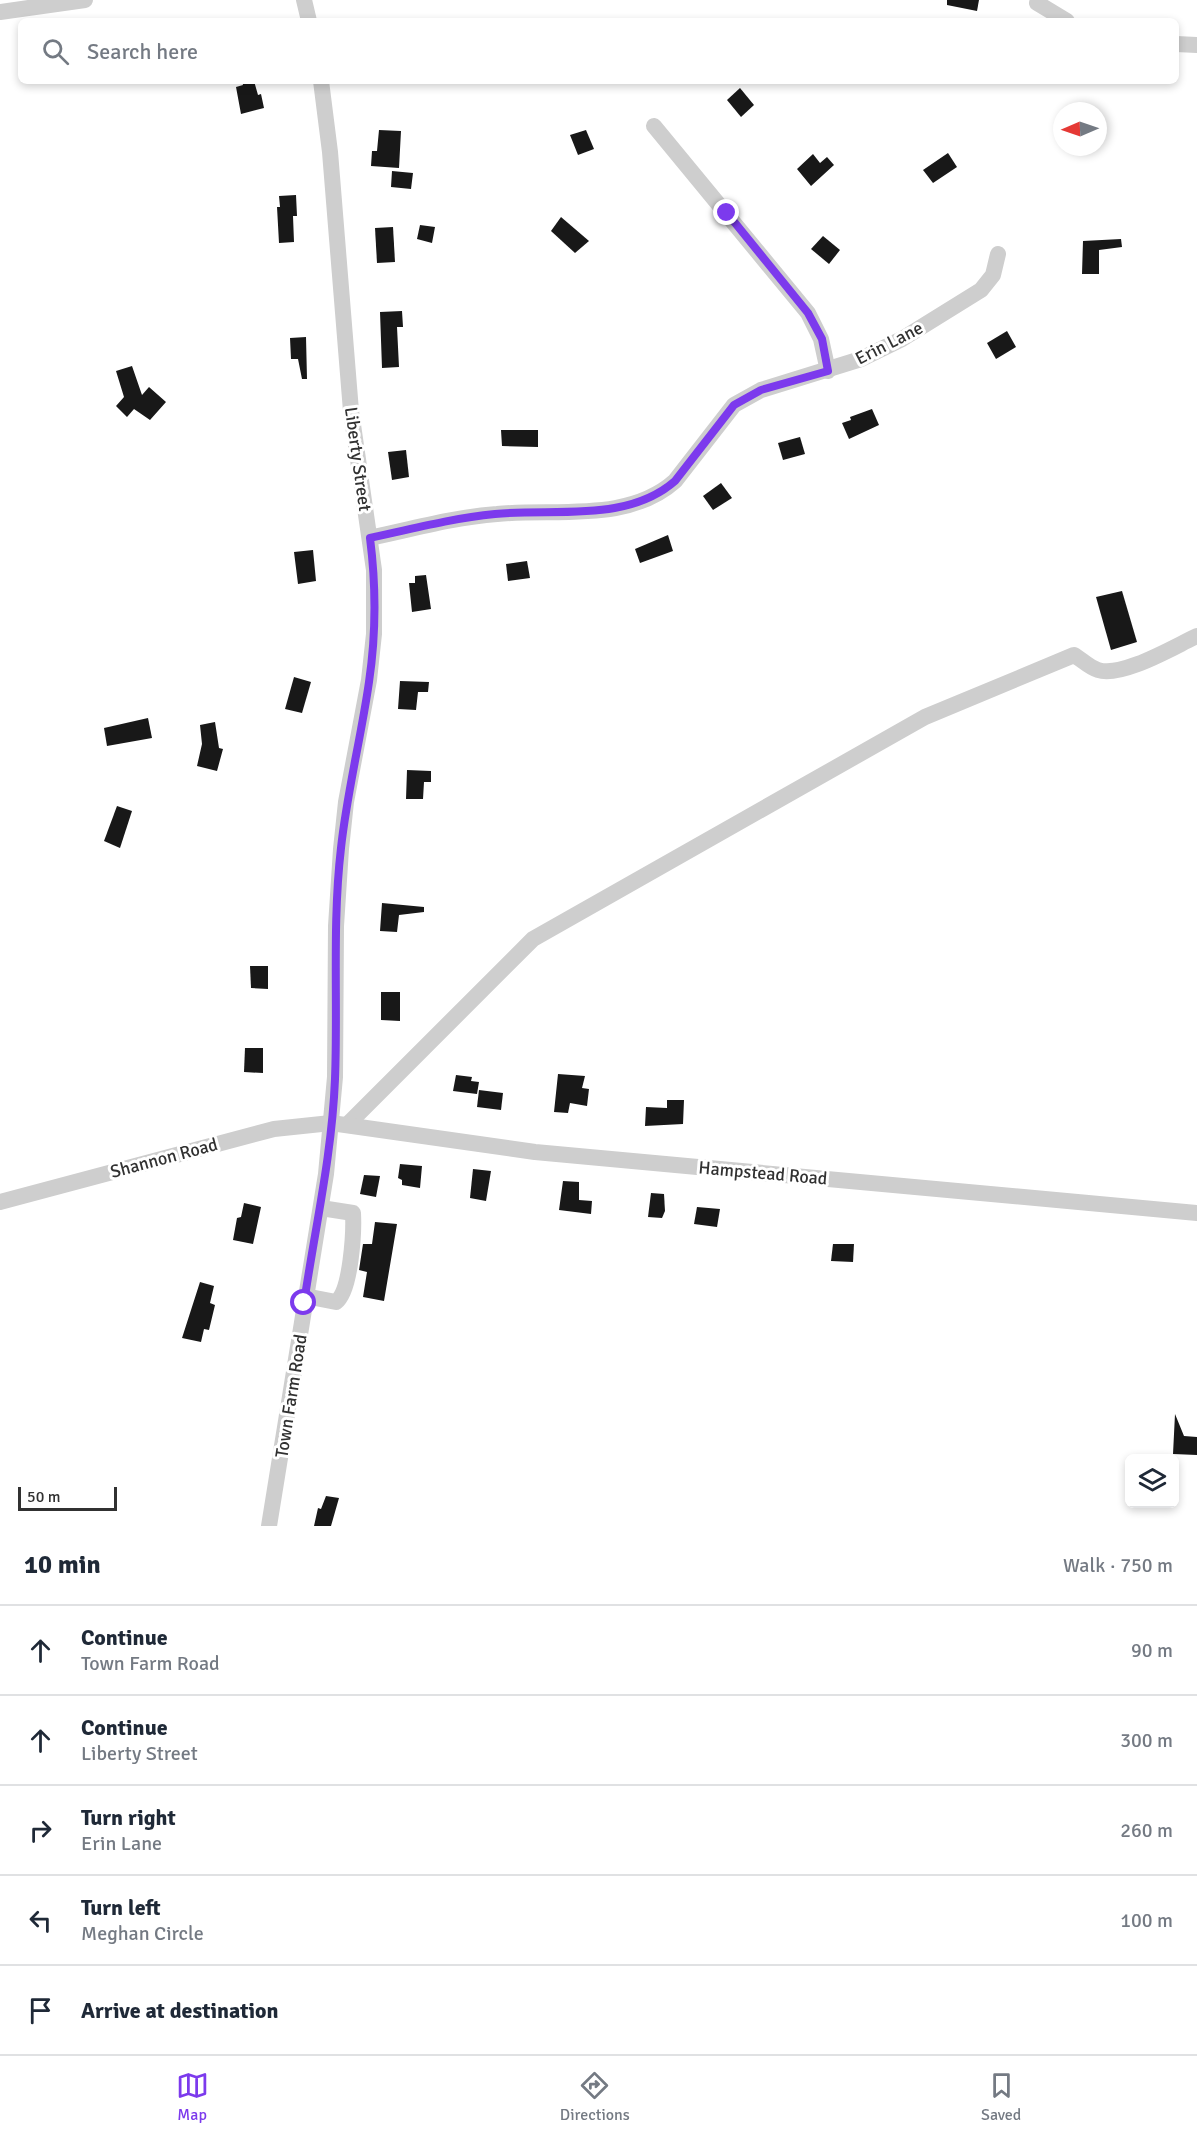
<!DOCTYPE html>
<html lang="en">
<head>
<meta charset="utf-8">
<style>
	:root { --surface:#fff; --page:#f2f2f3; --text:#1f2937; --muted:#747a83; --line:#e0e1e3; --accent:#7c3aed }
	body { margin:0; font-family:Signika,sans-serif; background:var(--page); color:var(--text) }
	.controls { position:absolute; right:18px; bottom:18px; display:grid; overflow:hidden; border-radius:9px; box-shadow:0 3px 9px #0003 }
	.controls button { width:54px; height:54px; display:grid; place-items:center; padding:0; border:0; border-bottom:2px solid var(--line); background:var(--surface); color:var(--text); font:30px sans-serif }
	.compass { position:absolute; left:1053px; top:102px; width:54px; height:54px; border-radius:50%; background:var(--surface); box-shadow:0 3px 9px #0003; rotate:268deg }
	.scale { position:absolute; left:18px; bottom:15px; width:99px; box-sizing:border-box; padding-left:6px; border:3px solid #313131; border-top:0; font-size:16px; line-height:21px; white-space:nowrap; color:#313131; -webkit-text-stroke:4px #fff; paint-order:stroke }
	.stop { position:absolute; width:18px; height:18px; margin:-14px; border:4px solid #7c3aed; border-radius:50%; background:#fff }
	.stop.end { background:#7c3aed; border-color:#fff; box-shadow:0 2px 6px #0008 }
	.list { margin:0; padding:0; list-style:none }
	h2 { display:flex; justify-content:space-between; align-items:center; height:78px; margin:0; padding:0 24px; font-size:26px }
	h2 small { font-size:20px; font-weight:400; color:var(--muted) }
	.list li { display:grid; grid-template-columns:39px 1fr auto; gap:18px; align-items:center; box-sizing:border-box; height:90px; padding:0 24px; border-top:2px solid var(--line) }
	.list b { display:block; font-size:22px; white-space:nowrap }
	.list p { margin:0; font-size:20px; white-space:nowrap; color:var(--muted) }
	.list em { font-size:20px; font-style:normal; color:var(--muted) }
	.icon { flex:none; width:33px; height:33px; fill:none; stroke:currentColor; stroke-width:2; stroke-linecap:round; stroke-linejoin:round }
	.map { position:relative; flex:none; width:1197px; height:1526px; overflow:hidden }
	.search { position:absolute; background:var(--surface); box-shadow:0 3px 9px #0003; left:18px; right:18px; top:18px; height:66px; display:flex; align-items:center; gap:15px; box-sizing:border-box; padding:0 21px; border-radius:9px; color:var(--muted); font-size:22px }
	.sheet { height:528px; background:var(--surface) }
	nav { display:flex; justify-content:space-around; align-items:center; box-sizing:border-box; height:84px; border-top:2px solid var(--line); background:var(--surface); font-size:16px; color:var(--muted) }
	nav a { display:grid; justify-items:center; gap:3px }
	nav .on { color:var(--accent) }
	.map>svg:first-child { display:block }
	.building { fill:#181818 }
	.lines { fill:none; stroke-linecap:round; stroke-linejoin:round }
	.minor { stroke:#cecece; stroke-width:16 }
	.route { stroke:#7c3aed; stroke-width:8 }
	.labels { text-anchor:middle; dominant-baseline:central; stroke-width:6; stroke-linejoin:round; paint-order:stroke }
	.street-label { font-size:18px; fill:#313131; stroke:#fff }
</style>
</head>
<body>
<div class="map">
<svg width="1197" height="1526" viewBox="0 0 1197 1526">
	<rect width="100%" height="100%" fill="#fff"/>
	<g class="building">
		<polygon points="947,0 979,0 977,11 947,5"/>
		<polygon points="242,81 254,81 258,95 261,94 264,108 241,114 236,87 243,85"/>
		<polygon points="740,88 754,105 741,117 727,100"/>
		<polygon points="379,130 401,131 399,168 371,166 372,151 377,151"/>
		<polygon points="586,130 594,149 578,155 570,135"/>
		<polygon points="948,153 957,167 933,183 923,170"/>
		<polygon points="813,154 820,163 827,157 834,165 811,186 797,169"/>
		<polygon points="392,171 413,173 411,189 391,187"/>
		<polygon points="296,195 297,216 293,216 294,242 279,243 277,207 280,207 279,196"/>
		<polygon points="561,217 589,241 575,253 551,231"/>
		<polygon points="420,225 435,227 432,243 417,239"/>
		<polygon points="393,227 395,262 377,263 375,228"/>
		<polygon points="823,236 840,250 829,264 811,249"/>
		<polygon points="1121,239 1122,247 1099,250 1099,274 1082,274 1083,241"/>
		<polygon points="402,311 403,327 397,327 399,367 382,368 380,312"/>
		<polygon points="1007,331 1016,347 996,359 987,343"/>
		<polygon points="306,337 307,379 302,379 298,359 291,359 290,338"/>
		<polygon points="132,366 142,395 149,387 166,402 150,420 134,409 127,417 116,406 124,397 116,371"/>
		<polygon points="872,409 879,425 849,439 842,423 851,420 850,417"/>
		<polygon points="501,430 538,430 538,447 502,446"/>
		<polygon points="800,437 805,454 783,460 778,443"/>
		<polygon points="406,450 409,477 392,480 388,452"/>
		<polygon points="721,483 732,498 713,510 703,496"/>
		<polygon points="668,535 673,551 640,563 635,549"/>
		<polygon points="313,550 316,581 298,584 294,552"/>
		<polygon points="527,561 530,578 508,581 506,564"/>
		<polygon points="426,575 431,609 412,612 409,583 415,583 415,576"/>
		<polygon points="1122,591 1137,642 1111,650 1096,597"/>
		<polygon points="294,677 311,682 302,713 285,709"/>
		<polygon points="400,681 429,682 428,692 418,692 416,710 398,709"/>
		<polygon points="148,718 152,738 107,746 104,728"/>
		<polygon points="215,722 219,748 223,749 217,771 197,766 202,744 200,725"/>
		<polygon points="407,770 431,771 431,782 424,782 423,799 406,799"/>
		<polygon points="117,806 132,811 120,848 104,841"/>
		<polygon points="382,903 424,907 424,912 399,915 397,932 380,931"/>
		<polygon points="250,966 268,966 268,989 251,988"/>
		<polygon points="381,992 400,992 400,1021 381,1020"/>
		<polygon points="245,1048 263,1048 263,1073 244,1072"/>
		<polygon points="558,1074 585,1076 582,1088 589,1089 587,1106 570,1103 568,1113 554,1112"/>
		<polygon points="456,1075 472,1077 471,1081 479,1082 477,1094 453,1091"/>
		<polygon points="479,1090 503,1093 501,1110 477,1107"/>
		<polygon points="667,1100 684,1100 683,1124 645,1126 646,1107 667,1108"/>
		<polygon points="400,1164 422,1166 420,1188 402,1185 402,1180 398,1178"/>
		<polygon points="473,1169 491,1171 486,1201 470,1198"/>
		<polygon points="364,1175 380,1176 376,1197 360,1194"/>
		<polygon points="563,1181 579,1182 579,1200 592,1201 591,1214 559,1210"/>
		<polygon points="651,1193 664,1194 665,1211 662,1218 648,1217"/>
		<polygon points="244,1203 261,1207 253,1244 233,1240 237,1218 241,1217"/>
		<polygon points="697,1207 720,1209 717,1227 694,1224"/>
		<polygon points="375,1222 397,1224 384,1301 363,1297 367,1272 359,1270 363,1244 372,1244"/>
		<polygon points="833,1244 854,1244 853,1262 831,1261"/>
		<polygon points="200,1282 214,1286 210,1303 215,1305 209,1330 204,1329 201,1342 182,1338"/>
		<polygon points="1175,1414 1184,1436 1197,1437 1197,1455 1173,1454"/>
		<polygon points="326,1496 339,1498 331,1526 314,1526 318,1508 321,1509"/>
	</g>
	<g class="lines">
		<g class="minor">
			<polyline points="304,0 309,21"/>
			<polyline points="1037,3 1067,21"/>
			<polyline points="0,12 85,0"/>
			<polyline points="1176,44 1197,45"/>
			<polyline points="654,126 808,313 821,339 828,371"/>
			<path d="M 370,538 C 412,529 455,517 497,514 C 556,508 628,523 675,481 L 734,405 L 761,390 L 861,359 L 902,339 L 981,290 L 993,275 L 998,254"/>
			<path d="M 348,1124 L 533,939 L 925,717 L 1074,655 C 1081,659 1090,668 1098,670 C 1122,678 1175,646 1197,636"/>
			<polyline points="0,1202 274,1129 331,1123 535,1152 1197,1213"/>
			<path d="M 305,1296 L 336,1302 C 351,1291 354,1232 353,1213 L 321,1208"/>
			<polyline points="269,1526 326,1174 335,1077 336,926 341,849 346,802 369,680 374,634 374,570 351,411 330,152 321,81"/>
		</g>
	</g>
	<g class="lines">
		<path class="route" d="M 304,1303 C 315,1228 332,1155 335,1079 C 338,1002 332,925 341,848 C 347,792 361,738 369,682 C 376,635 376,585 370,538 C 411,529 453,518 495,514 C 555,508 627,523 675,481 L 734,405 L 761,390 L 828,371 L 822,339 L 808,313 L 727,213"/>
	</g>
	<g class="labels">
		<g class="street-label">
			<text transform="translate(889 343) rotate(-27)">Erin Lane</text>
			<text transform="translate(358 459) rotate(82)">Liberty Street</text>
			<text transform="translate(164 1158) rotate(-15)">Shannon Road</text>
			<text transform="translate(763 1173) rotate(5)">Hampstead Road</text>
			<text transform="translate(291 1396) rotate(-81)">Town Farm Road</text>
		</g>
	</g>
</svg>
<div class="controls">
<button><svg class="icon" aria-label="layers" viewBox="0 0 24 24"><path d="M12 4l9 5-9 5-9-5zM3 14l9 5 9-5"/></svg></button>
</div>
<svg class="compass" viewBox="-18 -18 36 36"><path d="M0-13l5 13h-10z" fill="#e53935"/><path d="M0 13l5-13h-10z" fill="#747a83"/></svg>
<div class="scale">50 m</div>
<div class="stop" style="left:304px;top:1303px"></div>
<div class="stop end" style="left:727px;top:213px"></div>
<div class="search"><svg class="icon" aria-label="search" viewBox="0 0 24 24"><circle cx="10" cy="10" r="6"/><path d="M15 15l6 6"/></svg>Search here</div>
</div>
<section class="sheet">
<h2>10 min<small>Walk · 750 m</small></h2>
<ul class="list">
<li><svg class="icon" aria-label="ahead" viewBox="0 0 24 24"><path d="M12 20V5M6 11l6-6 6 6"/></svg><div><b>Continue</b><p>Town Farm Road</p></div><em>90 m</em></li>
<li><svg class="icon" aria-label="ahead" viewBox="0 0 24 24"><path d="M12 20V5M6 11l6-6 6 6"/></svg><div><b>Continue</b><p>Liberty Street</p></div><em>300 m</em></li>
<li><svg class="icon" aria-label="right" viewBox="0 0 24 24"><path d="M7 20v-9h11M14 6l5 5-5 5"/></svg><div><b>Turn right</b><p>Erin Lane</p></div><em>260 m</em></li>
<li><svg class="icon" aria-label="left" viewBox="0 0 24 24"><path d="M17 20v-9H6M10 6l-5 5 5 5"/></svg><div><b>Turn left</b><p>Meghan Circle</p></div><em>100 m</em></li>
<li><svg class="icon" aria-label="arrive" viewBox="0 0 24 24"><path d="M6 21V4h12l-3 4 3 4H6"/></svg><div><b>Arrive at destination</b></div></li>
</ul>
</section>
<nav>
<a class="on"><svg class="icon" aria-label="map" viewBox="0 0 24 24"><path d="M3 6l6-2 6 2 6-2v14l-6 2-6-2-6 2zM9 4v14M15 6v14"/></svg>Map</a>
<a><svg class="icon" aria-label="directions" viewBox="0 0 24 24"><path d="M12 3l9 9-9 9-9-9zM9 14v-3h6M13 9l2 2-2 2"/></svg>Directions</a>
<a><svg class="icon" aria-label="saved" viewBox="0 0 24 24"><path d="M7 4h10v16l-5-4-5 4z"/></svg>Saved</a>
</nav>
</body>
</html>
